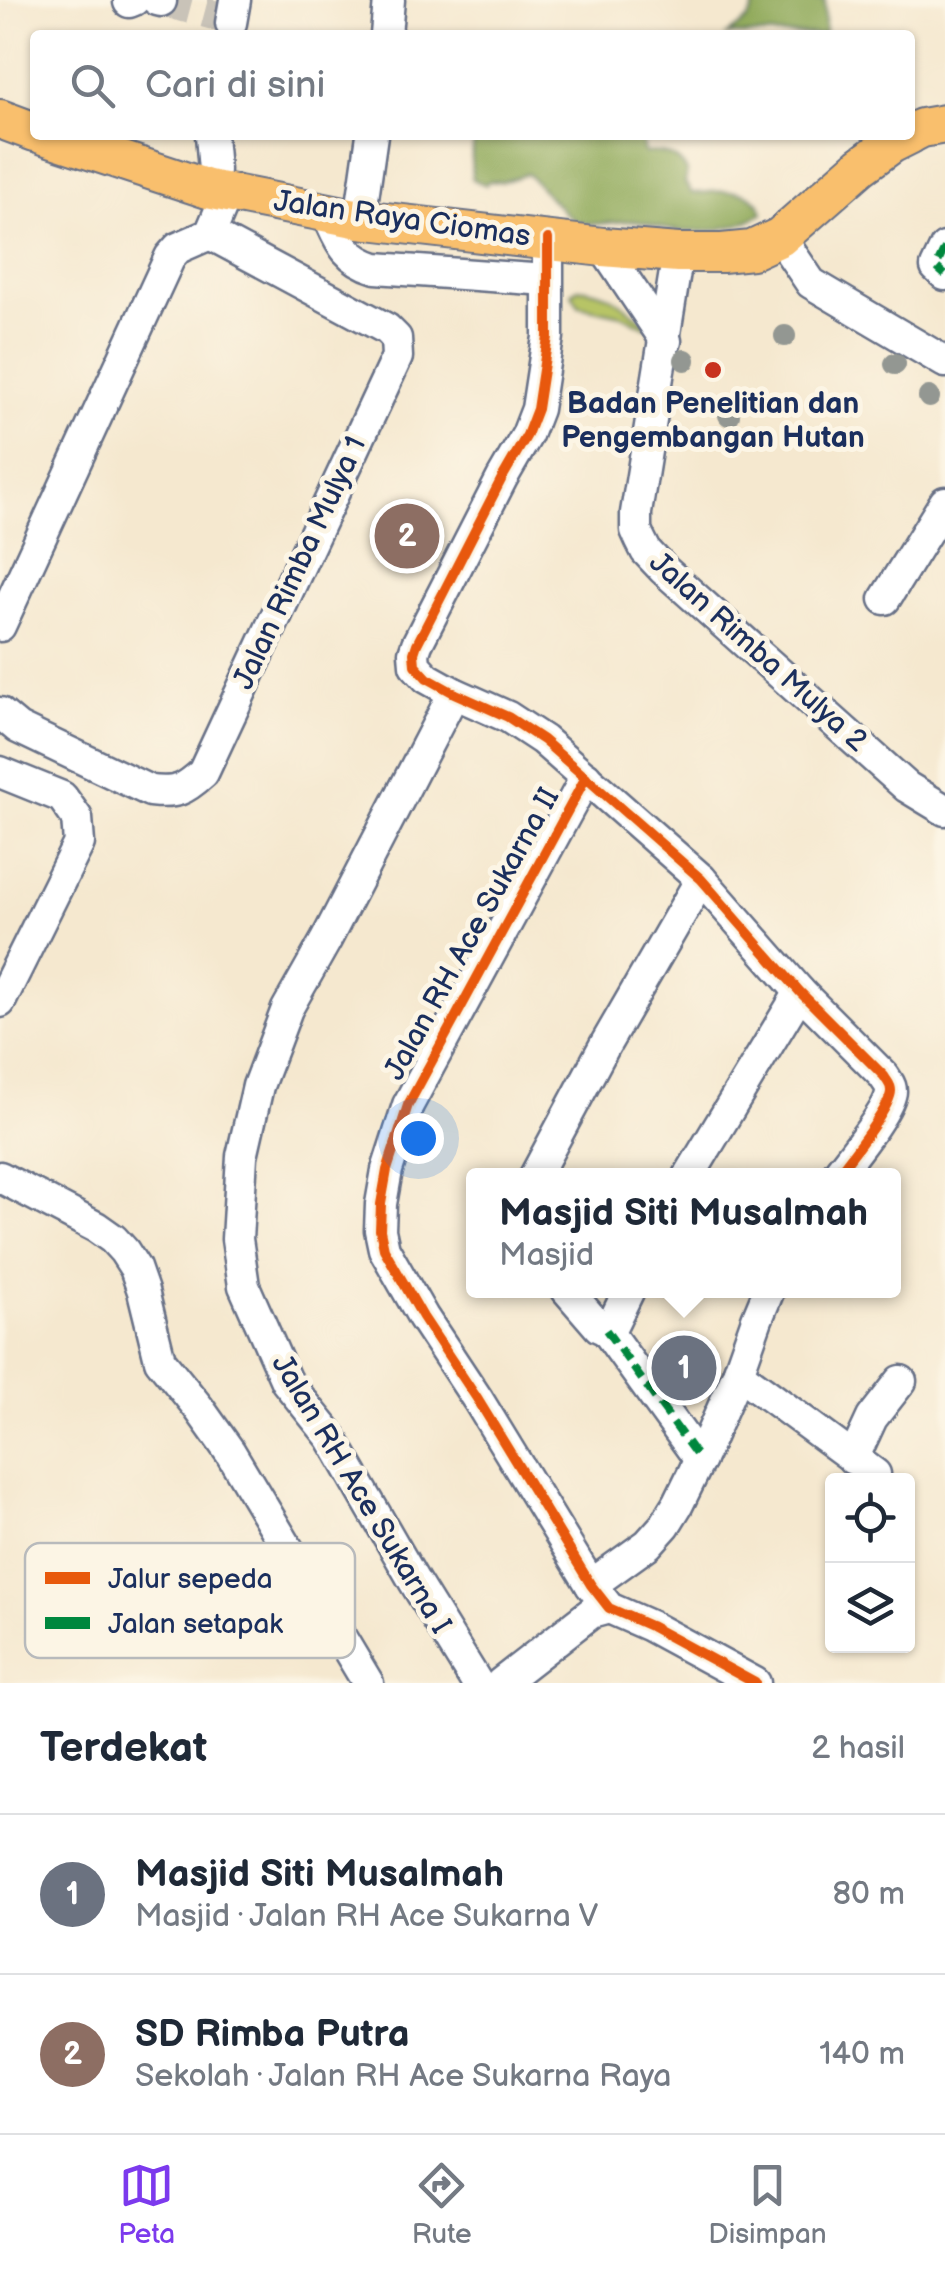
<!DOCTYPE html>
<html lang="id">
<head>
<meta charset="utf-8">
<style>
	:root { --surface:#fff; --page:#f2f2f3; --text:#1f2937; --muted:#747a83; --line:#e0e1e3; --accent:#7c3aed }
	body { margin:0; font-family:"Balsamiq Sans",sans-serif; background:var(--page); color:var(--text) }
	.controls { position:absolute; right:30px; bottom:30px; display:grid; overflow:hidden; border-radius:10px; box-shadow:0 2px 8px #0004 }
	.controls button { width:90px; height:90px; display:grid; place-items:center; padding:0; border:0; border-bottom:2px solid var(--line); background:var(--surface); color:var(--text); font:50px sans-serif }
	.you { position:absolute; left:418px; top:1138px; width:35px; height:35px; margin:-25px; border:8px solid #fff; border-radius:50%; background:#1a73e8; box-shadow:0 0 0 15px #1a73e833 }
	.badge { display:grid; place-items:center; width:65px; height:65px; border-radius:50%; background:var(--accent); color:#fff; font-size:32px; font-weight:700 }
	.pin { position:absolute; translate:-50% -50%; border:5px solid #fff; box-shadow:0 2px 10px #0006 }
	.popup { position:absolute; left:466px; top:1168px; width:435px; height:130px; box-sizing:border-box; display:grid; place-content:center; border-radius:10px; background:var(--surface); filter:drop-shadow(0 2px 8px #0005); font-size:32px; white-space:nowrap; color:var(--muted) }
	.popup b { font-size:38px; color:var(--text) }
	.popup::after { content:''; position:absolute; left:50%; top:100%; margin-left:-20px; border:20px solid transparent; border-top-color:var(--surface) }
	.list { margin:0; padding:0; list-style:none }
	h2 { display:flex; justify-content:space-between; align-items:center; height:130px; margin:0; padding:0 40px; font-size:42px }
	h2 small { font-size:32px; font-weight:400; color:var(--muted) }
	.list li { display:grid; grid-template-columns:65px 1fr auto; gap:30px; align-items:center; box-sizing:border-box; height:160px; padding:0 40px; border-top:2px solid var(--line) }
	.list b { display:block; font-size:38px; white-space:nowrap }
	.list p { margin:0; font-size:32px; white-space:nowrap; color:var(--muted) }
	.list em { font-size:32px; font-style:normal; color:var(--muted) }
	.icon { flex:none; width:55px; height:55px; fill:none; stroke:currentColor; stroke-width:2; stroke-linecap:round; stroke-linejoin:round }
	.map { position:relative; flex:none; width:945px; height:1683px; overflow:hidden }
	.search { position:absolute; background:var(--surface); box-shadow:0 2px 8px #0004; left:30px; right:30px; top:30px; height:110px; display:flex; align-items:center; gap:25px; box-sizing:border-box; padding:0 35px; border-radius:10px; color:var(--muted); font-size:38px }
	.sheet { height:450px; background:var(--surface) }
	nav { display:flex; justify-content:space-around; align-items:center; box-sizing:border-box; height:140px; border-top:2px solid var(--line); background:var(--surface); font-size:28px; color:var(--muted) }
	nav a { display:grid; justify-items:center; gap:5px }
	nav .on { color:var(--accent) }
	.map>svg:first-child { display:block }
	.green { fill:#b7c466; stroke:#697a62; stroke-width:2.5 }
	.forest { fill:#91aa5b; stroke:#566c5c; stroke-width:2.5 }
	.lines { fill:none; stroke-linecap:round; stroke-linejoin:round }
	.minor-tunnel { stroke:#c9c3b8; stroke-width:30; stroke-dasharray:30 15; stroke-linecap:butt }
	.minor-casing { stroke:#677086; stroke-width:35 }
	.major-casing { stroke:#677086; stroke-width:42 }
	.minor { stroke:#fff; stroke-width:30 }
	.major { stroke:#f9bf6d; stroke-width:38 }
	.quiet { stroke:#00873e; stroke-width:8; stroke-dasharray:15 8; stroke-linecap:butt }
	.cycleway-casing { stroke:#fcf5e5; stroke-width:16 }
	.cycleway { stroke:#e8590c; stroke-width:10 }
	.tree { fill:#939792 }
	.poi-dot { fill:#c8321e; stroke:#fcf5e5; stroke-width:4 }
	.labels { text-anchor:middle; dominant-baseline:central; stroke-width:10; stroke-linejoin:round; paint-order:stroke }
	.street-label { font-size:30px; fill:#1b2f5e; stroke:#fcf5e5 }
	.poi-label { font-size:30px; font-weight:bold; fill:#1b2f5e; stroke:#fcf5e5 }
	.key { fill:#fcf5e5; stroke:#b8babc; stroke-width:2.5 }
	.key-label { font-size:28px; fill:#1b2f5e }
</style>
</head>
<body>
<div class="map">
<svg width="945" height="1683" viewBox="0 0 945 1683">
	<rect width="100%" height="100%" fill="#fcf5e5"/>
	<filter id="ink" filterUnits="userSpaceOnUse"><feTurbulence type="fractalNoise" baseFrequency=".01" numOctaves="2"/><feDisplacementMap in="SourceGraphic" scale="20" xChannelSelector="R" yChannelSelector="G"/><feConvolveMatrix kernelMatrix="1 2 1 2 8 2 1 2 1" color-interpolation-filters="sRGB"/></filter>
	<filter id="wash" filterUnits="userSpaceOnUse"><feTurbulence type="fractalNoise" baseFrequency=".0048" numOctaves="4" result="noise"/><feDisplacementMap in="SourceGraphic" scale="40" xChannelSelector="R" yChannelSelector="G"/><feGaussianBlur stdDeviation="2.25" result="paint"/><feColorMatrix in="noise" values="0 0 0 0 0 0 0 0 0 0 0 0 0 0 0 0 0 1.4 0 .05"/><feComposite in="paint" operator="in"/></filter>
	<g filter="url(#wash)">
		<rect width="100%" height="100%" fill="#f5e8cf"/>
		<path class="green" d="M 578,288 C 610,291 623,304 647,324 L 645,327 L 622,315 L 579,306 L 572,294 Z"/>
		<g class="forest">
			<path d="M 755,0 L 825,0 L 825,35 L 727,35 C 741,25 754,19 755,0 Z"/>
			<path d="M 475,135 L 642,135 L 644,153 C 663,150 677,155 687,171 L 685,183 L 692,193 C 719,193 754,182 763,213 C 738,229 700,235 672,230 C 658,228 647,222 633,221 C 616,221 595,227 579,222 C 563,217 542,186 527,174 L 502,182 L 488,181 L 486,185 L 472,179 L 471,160 Z"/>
		</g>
	</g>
	<g filter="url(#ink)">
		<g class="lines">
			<polyline class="minor-tunnel" points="161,1 225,18"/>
			<g class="minor-casing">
				<g id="minor">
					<polyline points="157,0 161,1"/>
					<polyline points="129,2 134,0"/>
					<polyline points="231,23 235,0"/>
					<polyline points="386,35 389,0"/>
					<polyline points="208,189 214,170 211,135"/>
					<path d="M 327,213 C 340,241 344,258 376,268 L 547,280"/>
					<polyline points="360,219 372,135"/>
					<polyline points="780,237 811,283 945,362"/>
					<path d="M 548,239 L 548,337 L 537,409 L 527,435 L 502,478 L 417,644 L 414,653 L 415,665 L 427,678 L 454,693 L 508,717 L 543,740 L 701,879 L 800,992 L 884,1076 C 888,1083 891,1084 891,1091 C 891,1108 848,1160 836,1176"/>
					<polyline points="603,247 666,341"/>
					<polyline points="945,248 936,267 945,275"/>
					<polyline points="678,253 636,513 636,530 640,539 646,551 663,569 907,787 945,810"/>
					<polyline points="885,599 945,502"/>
					<polyline points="0,626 170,257 178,248 210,234 227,194"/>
					<polyline points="454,693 326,940 287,1009 258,1086 242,1156 237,1239 244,1286 286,1381 331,1437 414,1581 477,1683"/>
					<path d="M 0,713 L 18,728 L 150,791 C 177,794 184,790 203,773 L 397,357 L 396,338 L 387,329 L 210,234"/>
					<polyline points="0,772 62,797 77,818 79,843 0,1002"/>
					<polyline points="586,777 408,1105 387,1170 381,1204 380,1230 384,1249 423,1317 478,1400 591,1585 609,1608 650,1626 755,1683"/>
					<polyline points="535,1176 605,1045 701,879"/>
					<polyline points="689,1176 800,992"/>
					<polyline points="0,1177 96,1227 113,1239 124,1251 135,1268 143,1291 160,1360 198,1407 230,1452 368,1683"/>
					<polyline points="567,1290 599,1327 606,1330 700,1460"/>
					<polyline points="606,1330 612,1325 629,1290"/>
					<polyline points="738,1373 875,1474"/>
					<polyline points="853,1459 872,1418 901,1381"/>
					<polyline points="591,1585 648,1544 665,1525 678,1504 704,1451 738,1373 757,1319 769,1290"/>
					<polyline points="501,1683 591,1613 609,1608"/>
				</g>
			</g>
			<g class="major-casing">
				<g id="major">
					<polyline points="0,119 35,132"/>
					<polyline points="910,134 922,128 945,124"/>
					<polyline points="44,135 208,189 360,219 603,247 678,253 722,253 752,250 780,237 861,166 891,144 909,135"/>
				</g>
			</g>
			<use href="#minor" class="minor"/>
			<use href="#major" class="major"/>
			<g class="quiet">
				<polyline points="945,248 936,267 945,275"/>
				<polyline points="606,1330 700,1460"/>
			</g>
			<g class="cycleway-casing">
				<g id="cycleway">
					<path d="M 548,239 L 548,337 L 537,409 L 527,435 L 502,478 L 417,644 L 414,653 L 415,665 L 427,678 L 454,693 L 508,717 L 543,740 L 701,879 L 800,992 L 884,1076 C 888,1083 891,1084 891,1091 C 891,1108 848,1160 836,1176"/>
					<polyline points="586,777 408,1105 387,1170 381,1204 380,1230 384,1249 423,1317 478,1400 591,1585 609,1608 650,1626 755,1683"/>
				</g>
			</g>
			<use href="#cycleway" class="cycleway"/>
		</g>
		<g class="tree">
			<circle cx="785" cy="336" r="11"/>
			<circle cx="685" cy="360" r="11"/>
			<circle cx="895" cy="364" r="11"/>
			<circle cx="929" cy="397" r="11"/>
			<circle cx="729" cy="415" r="11"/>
		</g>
	</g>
	<circle class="poi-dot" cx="713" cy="370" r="10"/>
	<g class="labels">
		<g class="street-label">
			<text transform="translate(402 219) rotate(8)">Jalan Raya Ciomas</text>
			<text transform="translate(300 563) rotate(-65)">Jalan Rimba Mulya 1</text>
			<text transform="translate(758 652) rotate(42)">Jalan Rimba Mulya 2</text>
			<text transform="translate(472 934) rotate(-61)">Jalan RH Ace Sukarna II</text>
			<text transform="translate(361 1494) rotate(59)">Jalan RH Ace Sukarna I</text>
		</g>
		<g class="poi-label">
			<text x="713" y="404">Badan Penelitian dan<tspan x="713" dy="34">Pengembangan Hutan</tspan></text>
		</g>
	</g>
	<rect x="25" y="1543" width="330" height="115" rx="15" class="key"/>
	<rect x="45" y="1572" width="45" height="12" fill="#e8590c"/>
	<rect x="45" y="1617" width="45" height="12" fill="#00873e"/>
	<g class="key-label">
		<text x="108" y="1588">Jalur sepeda</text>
		<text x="108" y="1633">Jalan setapak</text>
	</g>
</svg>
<div class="controls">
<button><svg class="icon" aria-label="locate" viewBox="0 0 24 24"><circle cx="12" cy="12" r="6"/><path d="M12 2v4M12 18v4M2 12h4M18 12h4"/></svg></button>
<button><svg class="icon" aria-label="layers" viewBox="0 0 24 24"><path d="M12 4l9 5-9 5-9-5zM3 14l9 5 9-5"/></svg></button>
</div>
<div class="you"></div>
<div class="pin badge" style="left:684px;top:1368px;background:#6b7280">1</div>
<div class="popup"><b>Masjid Siti Musalmah</b>Masjid</div>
<div class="pin badge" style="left:407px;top:536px;background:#8d6e63">2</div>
<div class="search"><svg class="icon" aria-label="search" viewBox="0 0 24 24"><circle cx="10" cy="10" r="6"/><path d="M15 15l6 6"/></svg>Cari di sini</div>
</div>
<section class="sheet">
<h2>Terdekat<small>2 hasil</small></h2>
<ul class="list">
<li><span class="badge" style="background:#6b7280">1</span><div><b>Masjid Siti Musalmah</b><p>Masjid · Jalan RH Ace Sukarna V</p></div><em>80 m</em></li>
<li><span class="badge" style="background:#8d6e63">2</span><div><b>SD Rimba Putra</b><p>Sekolah · Jalan RH Ace Sukarna Raya</p></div><em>140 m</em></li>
</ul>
</section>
<nav>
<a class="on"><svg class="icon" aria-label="map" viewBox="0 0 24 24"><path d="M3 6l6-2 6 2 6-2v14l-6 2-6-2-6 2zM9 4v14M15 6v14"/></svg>Peta</a>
<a><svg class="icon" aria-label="directions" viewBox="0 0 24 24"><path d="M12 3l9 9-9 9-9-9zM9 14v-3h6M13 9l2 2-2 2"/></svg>Rute</a>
<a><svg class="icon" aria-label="saved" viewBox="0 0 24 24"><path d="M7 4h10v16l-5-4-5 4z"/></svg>Disimpan</a>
</nav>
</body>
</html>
